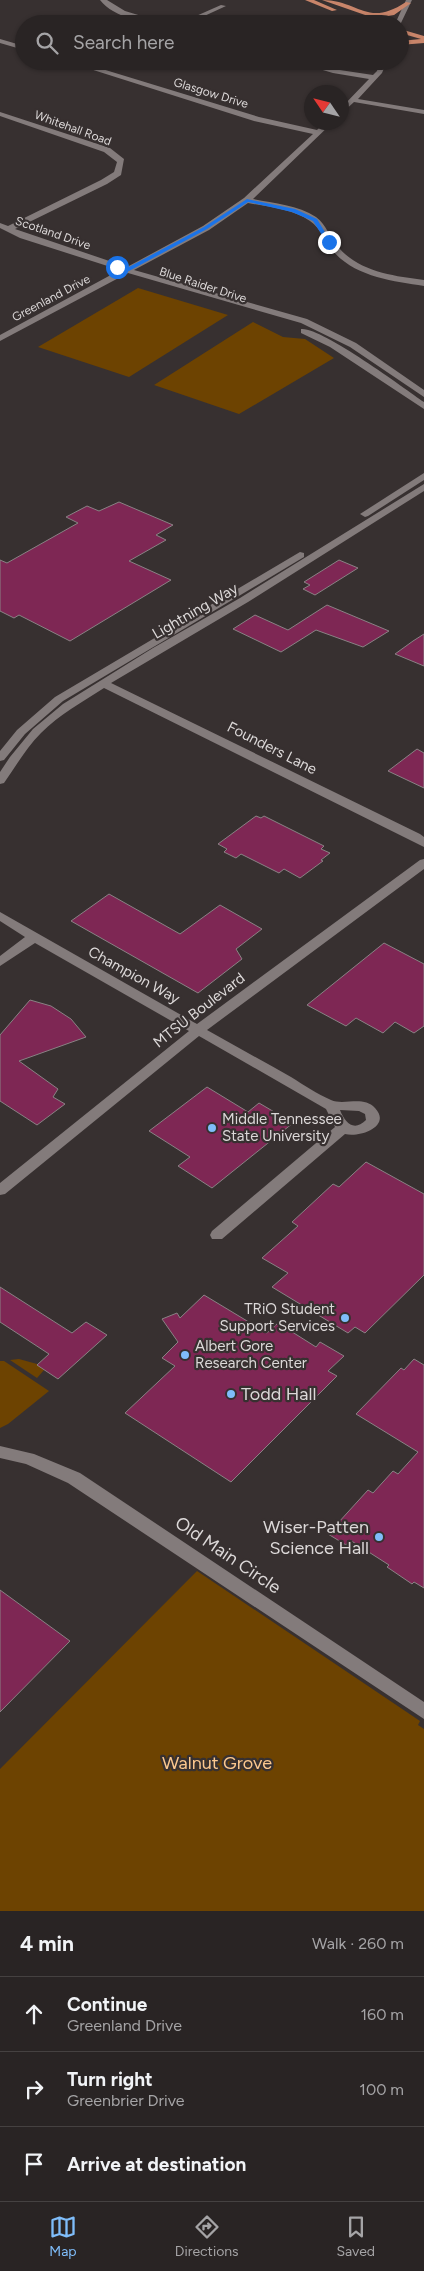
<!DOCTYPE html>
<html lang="en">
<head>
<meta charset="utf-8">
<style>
	:root { --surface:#292424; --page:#353031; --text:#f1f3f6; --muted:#a5a4a6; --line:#454141; --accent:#7fbdfa }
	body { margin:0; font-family:Figtree,sans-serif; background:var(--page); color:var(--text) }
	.compass { position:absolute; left:304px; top:85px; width:45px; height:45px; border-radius:50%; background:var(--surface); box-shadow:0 1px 4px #0004; rotate:305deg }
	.stop { position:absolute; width:15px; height:15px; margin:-11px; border:4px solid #1a73e8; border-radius:50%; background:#fff }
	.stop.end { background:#1a73e8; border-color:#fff; box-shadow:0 1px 5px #0008 }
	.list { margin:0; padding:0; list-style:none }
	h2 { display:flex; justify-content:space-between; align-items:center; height:65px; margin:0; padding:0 20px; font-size:21px }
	h2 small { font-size:16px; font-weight:400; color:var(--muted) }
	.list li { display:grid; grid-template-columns:32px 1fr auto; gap:15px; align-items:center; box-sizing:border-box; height:75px; padding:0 20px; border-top:1px solid var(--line) }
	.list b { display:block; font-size:19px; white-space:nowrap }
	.list p { margin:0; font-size:16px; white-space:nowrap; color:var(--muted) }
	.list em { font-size:16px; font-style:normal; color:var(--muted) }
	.icon { flex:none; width:28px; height:28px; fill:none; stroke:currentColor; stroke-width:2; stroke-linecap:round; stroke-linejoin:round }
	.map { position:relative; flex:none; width:424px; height:1911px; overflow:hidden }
	.search { position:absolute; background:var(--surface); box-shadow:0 1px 4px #0004; left:15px; right:15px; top:15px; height:55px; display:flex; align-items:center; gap:12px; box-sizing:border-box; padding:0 18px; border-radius:28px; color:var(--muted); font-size:19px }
	.sheet { height:290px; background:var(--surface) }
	nav { display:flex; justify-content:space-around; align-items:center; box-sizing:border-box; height:70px; border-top:1px solid var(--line); background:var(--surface); font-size:14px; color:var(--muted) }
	nav a { display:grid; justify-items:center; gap:2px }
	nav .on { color:var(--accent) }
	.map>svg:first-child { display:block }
	.green { fill:#6d4301 }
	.water { fill:#8b488d }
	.building { fill:#7e2754; stroke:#898284 }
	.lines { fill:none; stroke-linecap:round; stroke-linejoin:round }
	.minor { fill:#837b7b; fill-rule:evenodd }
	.major { fill:#c9856a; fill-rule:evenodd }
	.route { fill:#1a73e8 }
	.poi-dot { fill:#7fbdfa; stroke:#373030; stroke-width:2 }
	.labels { text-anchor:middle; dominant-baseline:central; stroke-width:4.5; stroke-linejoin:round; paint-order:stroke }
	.far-street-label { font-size:12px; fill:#dcd8d8; stroke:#373030 }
	.street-label { font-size:15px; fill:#dcd8d8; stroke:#373030 }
	.poi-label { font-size:15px; fill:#dcd8d8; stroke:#373030; text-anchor:start }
	.near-poi-label { font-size:18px; fill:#dcd8d8; stroke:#373030; text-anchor:start }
	.near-street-label { font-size:18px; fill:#dcd8d8; stroke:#373030 }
	.near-park-label { font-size:18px; fill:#fcc88e; stroke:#373030 }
</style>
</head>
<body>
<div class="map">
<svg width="424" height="1911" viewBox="0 0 424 1911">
	<rect width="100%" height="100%" fill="#373030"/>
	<g class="green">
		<polygon points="138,288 228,315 129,377 38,347"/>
		<polygon points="253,322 283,337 305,339 334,358 239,414 154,385"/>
		<polygon points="19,1359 37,1364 44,1370 37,1378 10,1360"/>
		<polygon points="0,1361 4,1361 49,1391 8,1424 0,1428"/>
		<polygon points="197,1571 420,1721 418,1725 424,1729 424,1911 0,1911 0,1769"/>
	</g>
	<polygon class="water" points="317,16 352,24 303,24"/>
	<g class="building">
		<polygon points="119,502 173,525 156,535 166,540 129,561 171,580 70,641 19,615 14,618 0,611 0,560 7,563 78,523 66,517 87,506 99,511"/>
		<polygon points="339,560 358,568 315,595 303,589 310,585 304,582"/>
		<polygon points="327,605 389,631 363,647 316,630 281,652 233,629 255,615 288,630"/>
		<polygon points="424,634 424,666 395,654 413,641"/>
		<polygon points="417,749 424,753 424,788 388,771"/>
		<polygon points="256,816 261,818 264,816 324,846 321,849 330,853 321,860 323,861 300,878 284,869 279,873 241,854 236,858 224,852 227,849 218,844"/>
		<polygon points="109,894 180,934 220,905 262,929 236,949 242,959 198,993 71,921"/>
		<polygon points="384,943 424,964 424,1026 414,1033 395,1022 383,1033 356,1018 346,1026 307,1005"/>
		<polygon points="30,1000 51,1006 71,1019 86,1037 19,1061 58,1089 53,1097 65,1104 37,1125 0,1101 0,1035"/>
		<polygon points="207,1087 248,1112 259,1103 293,1123 212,1188 178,1166 190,1157 149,1131"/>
		<polygon points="366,1162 424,1194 424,1275 365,1333 355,1327 348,1333 272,1287 288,1273 262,1258 298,1226 292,1222 333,1184 339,1187"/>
		<polygon points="0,1287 72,1333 86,1322 107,1335 58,1379 37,1365 49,1354 0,1322"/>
		<polygon points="204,1295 267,1333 278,1323 316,1347 320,1342 344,1356 328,1371 337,1376 231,1482 125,1413 175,1366 162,1358 178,1342 162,1319 177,1313 180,1318"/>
		<polygon points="414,1359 424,1365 424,1588 414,1582 412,1584 387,1567 389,1565 350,1540 346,1545 328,1534 368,1490 373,1493 393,1471 398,1474 418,1452 356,1414 401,1368 404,1370"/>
		<polygon points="0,1590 70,1641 0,1712"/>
	</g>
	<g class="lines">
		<g class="minor">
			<path d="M 100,0 L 107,0 L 125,11 L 168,24 C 146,24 114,18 100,0 Z"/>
			<polygon points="406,0 412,0 400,25 400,24 395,24"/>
			<polygon points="221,5 226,6 187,24 178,24"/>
			<polygon points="0,39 24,46 24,50 0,43"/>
			<path d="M 65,61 L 76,61 L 259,117 L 317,130 L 325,122 L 333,122 L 253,199 C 273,203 298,205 316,217 C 327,225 330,239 339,248 C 360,272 394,276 424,280 L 424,286 C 393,281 355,277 333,251 C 325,242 321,228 310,221 C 293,209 269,207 248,203 L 209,230 L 134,270 L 307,319 L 356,343 L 424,390 L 424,397 L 350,347 L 301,323 L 128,273 L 0,341 L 0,335 L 120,270 L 20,238 L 0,228 L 0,223 L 8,226 L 101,180 L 114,172 L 117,162 L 104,152 L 0,116 L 0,112 L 110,148 L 124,159 L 121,175 L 107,184 L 15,229 L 127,267 L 203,226 L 244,198 L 313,134 L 254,121 Z"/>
			<polygon points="292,61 304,61 333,69 373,75 377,71 380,61 387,61 382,73 358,99 424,110 424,114 354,102 342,113 342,107 369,79 333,73"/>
			<path d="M 301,329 C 320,326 404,388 424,402 L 424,409 L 330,347 L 301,333 Z"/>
			<polygon points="424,473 424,480 368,516 365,517 360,514"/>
			<path d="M 424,484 L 424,491 L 248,602 L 111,683 L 420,834 L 424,837 L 424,847 L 104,688 C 82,702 59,715 41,733 C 26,748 16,766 4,783 L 0,784 L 0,772 L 10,757 L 33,729 L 63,704 L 153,648 L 240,598 Z"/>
			<polygon points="300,552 304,553 304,557 63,701 25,734 4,760 0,761 0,751 17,730 55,697"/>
			<path d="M 424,859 L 424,869 L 207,1030 C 235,1046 263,1061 291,1077 C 304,1085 317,1094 331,1100 C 344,1106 363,1095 375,1108 C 392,1126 360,1138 345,1134 L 222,1239 L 212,1239 L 210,1235 L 212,1231 L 335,1127 L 326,1109 L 199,1036 L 5,1194 L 0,1195 L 0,1183 L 189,1031 L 35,943 L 0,966 L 0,956 L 25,937 L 0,921 L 0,912 L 197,1024 L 420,860 ZM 340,1110 L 359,1111 L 365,1114 L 366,1120 C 354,1132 345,1123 340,1110 Z"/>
			<polygon points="0,1446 34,1454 80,1473 424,1702 424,1719 68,1483 26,1464 0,1458"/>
		</g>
		<g class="major">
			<polygon points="305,0 314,0 337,10 332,11"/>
			<path d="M 322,0 C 359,0 367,28 406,2 L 411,3 L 394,15 L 382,17 L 400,23 L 400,25 L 400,24 L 391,24 Z"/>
			<polygon points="400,29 424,36 424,43 400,45 400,41 421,39 400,33"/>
		</g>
	</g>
	<polygon class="route" points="247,199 295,209 317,219 331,242 327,243 313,221 292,212 248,202 207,229 129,271 114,267 117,265 127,268 204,227"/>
	<g class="poi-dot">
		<circle cx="212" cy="1128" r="5"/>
		<circle cx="345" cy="1318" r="5"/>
		<circle cx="185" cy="1355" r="5"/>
		<circle cx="231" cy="1394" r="5"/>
		<circle cx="379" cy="1537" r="5"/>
	</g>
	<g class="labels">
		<g class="far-street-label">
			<text transform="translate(211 93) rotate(17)">Glasgow Drive</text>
			<text transform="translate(73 128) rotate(20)">Whitehall Road</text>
			<text transform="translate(53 233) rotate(19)">Scotland Drive</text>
			<text transform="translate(203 285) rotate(18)">Blue Raider Drive</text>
			<text transform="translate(51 298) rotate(-28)">Greenland Drive</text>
		</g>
		<g class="street-label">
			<text transform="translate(195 611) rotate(-30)">Lightning Way</text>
			<text transform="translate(272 748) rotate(27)">Founders Lane</text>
			<text transform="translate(134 975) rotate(29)">Champion Way</text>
			<text transform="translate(199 1010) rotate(-38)">MTSU Boulevard</text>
		</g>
		<g class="poi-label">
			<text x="222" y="1119">Middle Tennessee<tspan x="222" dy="17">State University</tspan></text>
			<text x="335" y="1309" text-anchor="end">TRiO Student<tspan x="335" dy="17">Support Services</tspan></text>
			<text x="195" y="1346">Albert Gore<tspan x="195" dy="17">Research Center</tspan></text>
		</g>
		<g class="near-poi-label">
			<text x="241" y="1394">Todd Hall</text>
			<text x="369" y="1527" text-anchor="end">Wiser-Patten<tspan x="369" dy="21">Science Hall</tspan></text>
		</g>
		<g class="near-street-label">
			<text transform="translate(228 1555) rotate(34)">Old Main Circle</text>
		</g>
		<g class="near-park-label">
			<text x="217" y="1763">Walnut Grove</text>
		</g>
	</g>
</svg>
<svg class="compass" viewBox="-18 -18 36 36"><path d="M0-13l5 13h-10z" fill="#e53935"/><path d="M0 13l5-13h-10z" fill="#a5a4a6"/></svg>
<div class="stop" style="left:117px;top:267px"></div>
<div class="stop end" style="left:329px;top:242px"></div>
<div class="search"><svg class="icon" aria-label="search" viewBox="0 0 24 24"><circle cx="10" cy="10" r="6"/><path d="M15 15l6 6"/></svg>Search here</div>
</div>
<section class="sheet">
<h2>4 min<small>Walk · 260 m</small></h2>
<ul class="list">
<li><svg class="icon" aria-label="ahead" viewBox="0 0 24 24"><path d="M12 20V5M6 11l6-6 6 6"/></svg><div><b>Continue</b><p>Greenland Drive</p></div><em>160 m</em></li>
<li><svg class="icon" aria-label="right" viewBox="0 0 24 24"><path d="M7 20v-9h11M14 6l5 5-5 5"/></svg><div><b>Turn right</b><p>Greenbrier Drive</p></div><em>100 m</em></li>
<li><svg class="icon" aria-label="arrive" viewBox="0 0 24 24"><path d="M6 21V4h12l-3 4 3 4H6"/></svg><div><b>Arrive at destination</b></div></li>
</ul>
</section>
<nav>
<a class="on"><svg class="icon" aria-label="map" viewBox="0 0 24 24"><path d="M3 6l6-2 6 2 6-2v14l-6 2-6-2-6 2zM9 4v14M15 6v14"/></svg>Map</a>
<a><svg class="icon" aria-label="directions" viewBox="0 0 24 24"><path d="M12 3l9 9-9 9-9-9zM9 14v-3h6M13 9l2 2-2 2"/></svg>Directions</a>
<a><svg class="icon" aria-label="saved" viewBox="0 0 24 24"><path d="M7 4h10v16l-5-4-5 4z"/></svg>Saved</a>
</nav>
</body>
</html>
